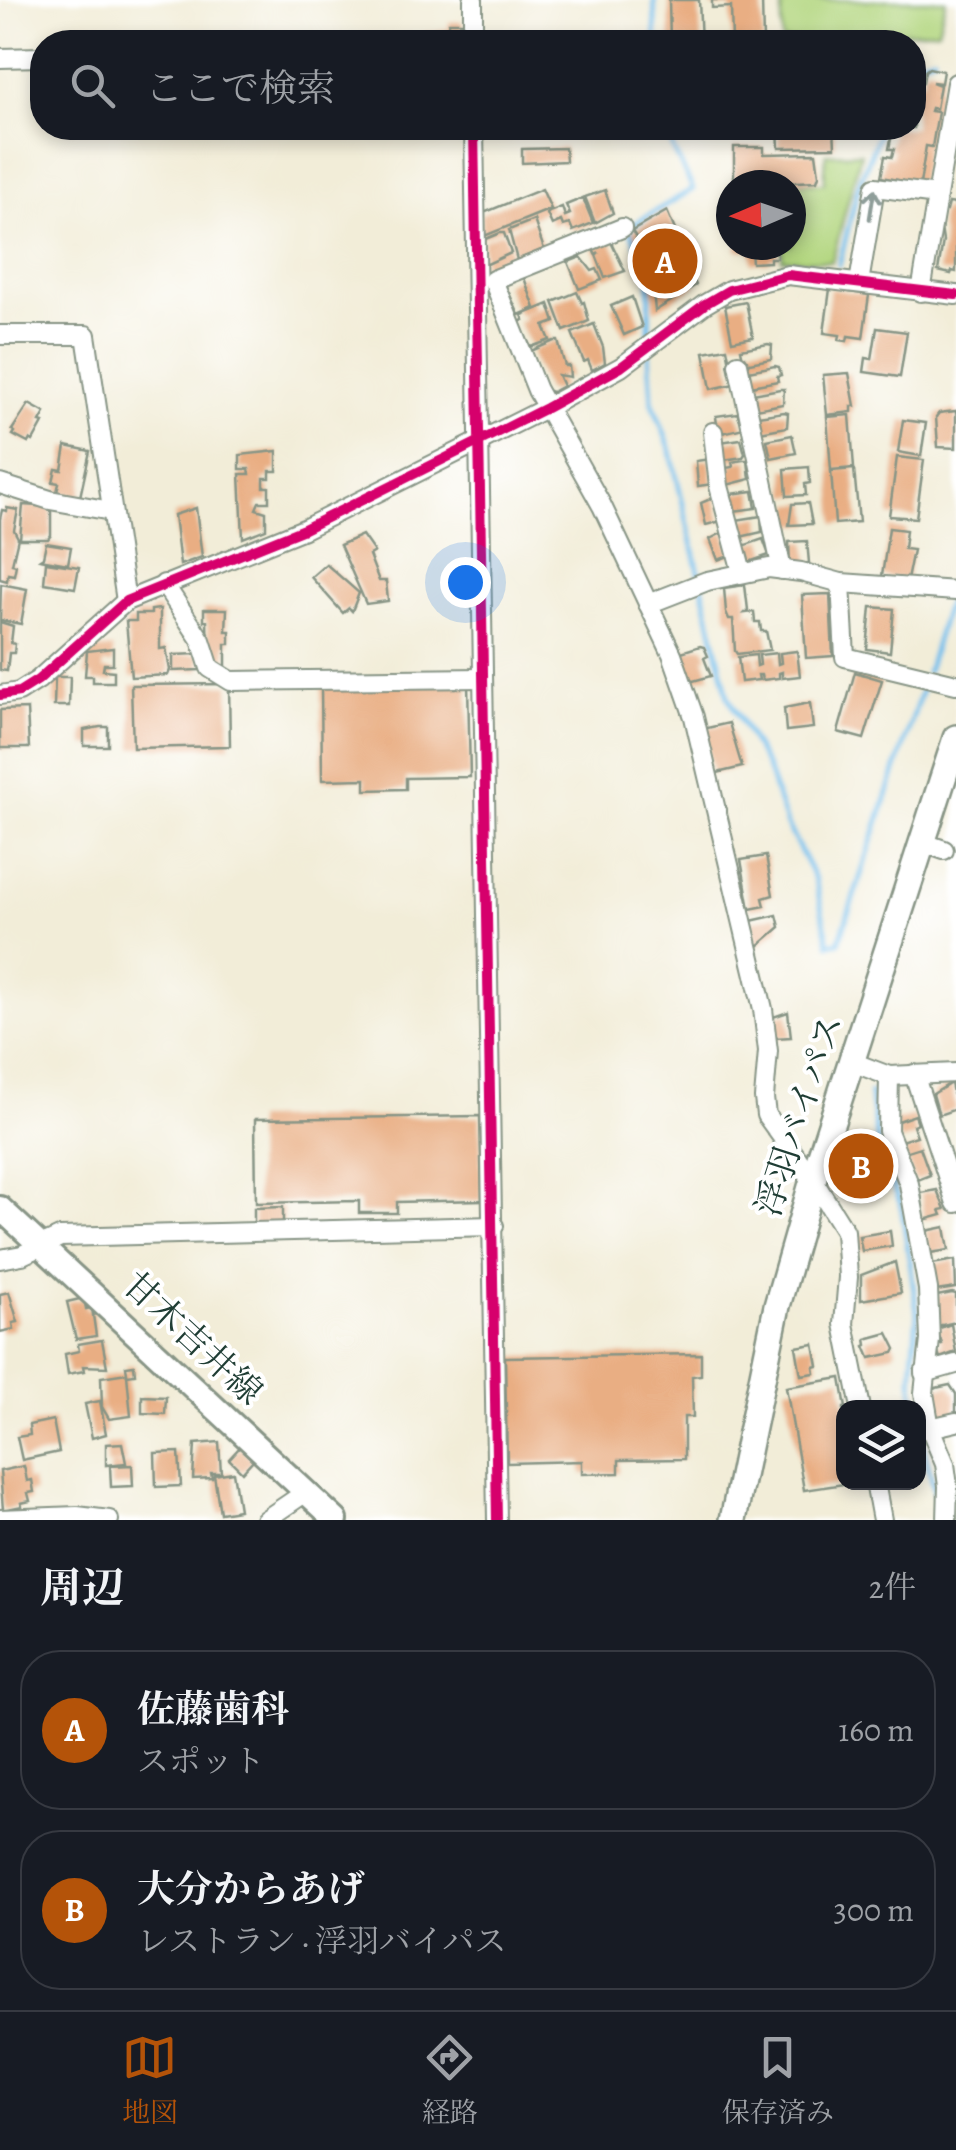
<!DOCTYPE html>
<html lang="ja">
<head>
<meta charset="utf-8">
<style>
	:root { --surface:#171b24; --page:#20242c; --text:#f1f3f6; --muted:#9ea1a6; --line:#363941; --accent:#b45309 }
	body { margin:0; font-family:Alegreya,"Noto Serif JP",serif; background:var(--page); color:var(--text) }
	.controls { position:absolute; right:30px; bottom:30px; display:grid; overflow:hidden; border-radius:20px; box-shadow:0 5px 15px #0003 }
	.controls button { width:90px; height:90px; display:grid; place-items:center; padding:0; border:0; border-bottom:2px solid var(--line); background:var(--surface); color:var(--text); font:50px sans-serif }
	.compass { position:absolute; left:716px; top:170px; width:90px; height:90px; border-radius:50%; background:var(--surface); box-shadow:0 5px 15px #0003; rotate:268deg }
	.you { position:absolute; left:465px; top:582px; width:35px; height:35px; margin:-25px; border:8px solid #fff; border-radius:50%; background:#1a73e8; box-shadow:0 0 0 15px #1a73e833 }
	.badge { display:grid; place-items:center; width:65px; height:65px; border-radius:50%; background:var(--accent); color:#fff; font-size:32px; font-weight:700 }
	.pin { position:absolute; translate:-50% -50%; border:5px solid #fff; box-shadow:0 2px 10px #0006 }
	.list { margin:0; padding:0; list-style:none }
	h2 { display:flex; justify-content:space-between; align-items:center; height:130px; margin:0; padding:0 40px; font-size:42px }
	h2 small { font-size:32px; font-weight:400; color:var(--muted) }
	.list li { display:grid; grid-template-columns:65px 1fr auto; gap:30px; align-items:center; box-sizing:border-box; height:160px; margin:0 20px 20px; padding:0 20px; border:2px solid var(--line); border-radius:40px }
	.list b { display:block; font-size:38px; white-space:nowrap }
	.list p { margin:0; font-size:32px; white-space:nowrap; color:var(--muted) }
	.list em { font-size:32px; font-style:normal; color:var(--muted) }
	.icon { flex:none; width:55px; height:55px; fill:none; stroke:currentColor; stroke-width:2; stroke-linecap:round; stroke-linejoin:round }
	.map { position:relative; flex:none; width:956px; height:1520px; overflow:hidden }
	.search { position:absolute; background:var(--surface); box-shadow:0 5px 15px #0003; left:30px; right:30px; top:30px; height:110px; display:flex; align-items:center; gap:25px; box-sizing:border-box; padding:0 35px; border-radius:40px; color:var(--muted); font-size:38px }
	.sheet { height:490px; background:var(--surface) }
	nav { display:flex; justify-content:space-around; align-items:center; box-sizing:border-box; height:140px; border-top:2px solid var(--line); background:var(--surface); font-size:28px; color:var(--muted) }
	nav a { display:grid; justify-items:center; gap:5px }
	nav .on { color:var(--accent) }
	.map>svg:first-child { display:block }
	.green { fill:#b2d67f; stroke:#688a5a; stroke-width:2.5 }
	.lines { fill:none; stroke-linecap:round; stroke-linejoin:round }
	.stream { stroke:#72bfec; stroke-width:5 }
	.building { fill:#e9ae83 }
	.minor-casing { stroke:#889586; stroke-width:22 }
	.major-casing { stroke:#889586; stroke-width:28 }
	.highway-casing { stroke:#889586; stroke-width:30 }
	.minor { stroke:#fff; stroke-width:18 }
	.major { stroke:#fff; stroke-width:22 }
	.highway { stroke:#fff; stroke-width:25 }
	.cycleway-casing { stroke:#fff; stroke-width:16 }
	.cycleway { stroke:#d6006c; stroke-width:10 }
	.oneway { stroke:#8f9e9a }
	.labels { text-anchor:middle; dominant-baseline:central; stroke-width:8; stroke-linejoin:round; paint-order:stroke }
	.street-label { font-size:35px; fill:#1f3d34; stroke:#fff }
</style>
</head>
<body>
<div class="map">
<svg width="956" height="1520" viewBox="0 0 956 1520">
	<rect width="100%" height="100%" fill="#fff"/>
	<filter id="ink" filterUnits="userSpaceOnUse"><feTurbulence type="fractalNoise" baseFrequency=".01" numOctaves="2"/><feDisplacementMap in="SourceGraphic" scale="20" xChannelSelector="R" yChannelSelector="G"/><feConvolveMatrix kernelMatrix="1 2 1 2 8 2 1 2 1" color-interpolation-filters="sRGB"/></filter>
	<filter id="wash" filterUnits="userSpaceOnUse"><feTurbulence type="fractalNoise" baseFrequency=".0048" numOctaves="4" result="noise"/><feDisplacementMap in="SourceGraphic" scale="40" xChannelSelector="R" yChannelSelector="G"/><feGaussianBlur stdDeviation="2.25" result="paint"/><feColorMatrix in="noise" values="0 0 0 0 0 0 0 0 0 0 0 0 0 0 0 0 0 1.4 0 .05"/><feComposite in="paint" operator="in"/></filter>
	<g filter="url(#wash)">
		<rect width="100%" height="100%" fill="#f2edd8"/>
		<g class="green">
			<polygon points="782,0 946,0 938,30 782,41"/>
			<polygon points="861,153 832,262 782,259 782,245 791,245 791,185 784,184 824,183 826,154"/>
		</g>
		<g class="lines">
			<g class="stream">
				<polyline points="654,0 656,42"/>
				<polyline points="914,68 917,61 934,56"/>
				<polyline points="839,265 859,184 881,128"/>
				<polyline points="649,338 650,277 629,227 693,189 673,149 668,128"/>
				<polyline points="649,354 652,401 670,448 728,697 767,768 786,823 815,879 829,944 839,942 924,683"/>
				<polyline points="952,586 956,572"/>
				<polyline points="927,672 949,597"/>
				<polyline points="870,1093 879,1151 901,1205 911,1268 917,1313 912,1378 916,1408"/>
				<polyline points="918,1424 936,1497 936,1520"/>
			</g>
		</g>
		<g id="blocks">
			<g class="building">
				<polygon points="669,0 699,0 701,42 670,42"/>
				<polygon points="712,0 762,0 763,42 732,42 731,7 712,8"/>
				<polygon points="449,22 462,22 462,42 423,42 423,33 449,29"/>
				<polygon points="929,68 943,71 941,83 932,82 940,85 936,109 931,108 930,111 938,112 932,147 926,146 920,184 881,177 885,156 892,157 894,149 889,149 893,128 914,128 914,80 923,82 925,71"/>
				<polygon points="673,128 705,128 705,135 673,137"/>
				<polygon points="778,128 834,128 835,147 779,148"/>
				<polygon points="734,147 764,147 764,154 816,153 819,175 817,181 734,185"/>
				<polygon points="565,148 566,161 522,163 522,149"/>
				<polygon points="542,189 551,209 482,237 481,214"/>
				<polygon points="605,190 613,213 595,223 585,197"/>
				<polygon points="583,198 593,223 573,231 570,224 563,226 561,221 552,225 547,214 549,212 562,207 565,216 570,214 566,205"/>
				<polygon points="949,203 956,204 956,272 952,271 951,274 938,271 943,241 940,222 942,210 947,211"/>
				<polygon points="667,211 680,242 667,248 671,256 675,254 688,280 693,279 696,285 655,311 652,280 660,276 632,231"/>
				<polygon points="534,220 544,249 517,260 509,230"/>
				<polygon points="500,233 504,233 511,253 483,266 483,240"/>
				<polygon points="610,240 625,271 605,278 596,255 599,252 595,254 593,249"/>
				<polygon points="737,245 777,245 777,258 770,258 770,262 752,263 751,250 737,250"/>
				<polygon points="581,257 592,271 597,269 602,280 579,289 568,262"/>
				<polygon points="523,275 535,308 519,315 505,284"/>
				<polygon points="830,289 869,295 863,338 848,336 847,341 839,340 840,335 824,333"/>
				<polygon points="577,292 582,303 584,302 589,321 564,331 553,302"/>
				<polygon points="632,297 642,327 624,335 611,306"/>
				<polygon points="746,302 753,337 732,341 725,306"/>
				<polygon points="549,304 555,322 544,326 550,340 531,347 518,322 524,320 522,315"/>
				<polygon points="594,324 603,347 605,363 592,370 588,360 584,362 572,333"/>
				<polygon points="877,328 907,332 900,377 864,372 866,358 872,359"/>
				<polygon points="554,341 558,341 565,366 569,366 570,377 558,375 563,386 552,392 546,390 531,351"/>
				<polygon points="768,344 772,345 771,359 744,364 741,349"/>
				<polygon points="727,348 734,384 711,389 704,352"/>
				<polygon points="775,366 779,367 781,375 777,376 778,381 751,386 748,371"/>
				<polygon points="849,373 855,406 852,406 852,412 827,415 823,375"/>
				<polygon points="780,389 784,389 783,404 756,409 753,394"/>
				<polygon points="29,404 45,413 40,422 43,423 33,441 30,439 28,443 13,435 15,432 12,430"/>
				<polygon points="956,411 956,448 938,447 936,417 939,413"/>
				<polygon points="784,412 788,413 787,427 760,432 758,416"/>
				<polygon points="737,413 744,428 718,434 716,416"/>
				<polygon points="850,415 854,468 831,470 827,417"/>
				<polygon points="903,420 926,423 921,456 898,452"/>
				<polygon points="792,435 796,453 771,458 767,440"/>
				<polygon points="741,439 745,454 743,457 723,460 720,442"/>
				<polygon points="66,446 90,451 80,497 57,492 59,483 53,482 56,469 62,470"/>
				<polygon points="277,451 277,471 270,471 270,478 264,478 264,487 269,487 269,502 259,502 256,509 266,512 266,529 243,538 240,474 250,474 249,469 240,469 240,455"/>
				<polygon points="897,457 924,460 916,518 889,516"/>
				<polygon points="710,459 713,484 698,486 696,461"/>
				<polygon points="743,460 748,460 750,479 727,485 725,468 733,467 732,462"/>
				<polygon points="809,467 810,483 805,484 806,495 787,496 785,469"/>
				<polygon points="854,469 859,522 835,524 831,471"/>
				<polygon points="753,491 756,508 733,511 731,494"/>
				<polygon points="715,497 721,521 706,525 701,503"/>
				<polygon points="808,503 812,524 789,525 792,504"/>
				<polygon points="23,505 51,507 51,535 48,539 20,539"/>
				<polygon points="7,508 18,510 14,530 18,538 12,564 16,565 14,575 8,574 7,581 0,579 0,519 2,510 7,511"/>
				<polygon points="196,508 202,557 180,565 174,515"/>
				<polygon points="761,516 762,532 740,537 736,520"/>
				<polygon points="889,528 906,530 904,549 913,550 907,580 882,576"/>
				<polygon points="724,532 732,555 718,560 710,539"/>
				<polygon points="362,535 374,552 369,555 379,581 386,581 388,601 366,604 340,545"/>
				<polygon points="763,539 769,555 749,562 743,546"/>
				<polygon points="807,541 809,563 790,565 789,542"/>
				<polygon points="46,543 71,547 68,564 40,559 43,557"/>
				<polygon points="46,562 79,567 75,588 44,583"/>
				<polygon points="326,564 359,593 352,611 349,608 343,613 311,577"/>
				<polygon points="1,584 27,589 21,624 0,620"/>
				<polygon points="745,585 748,610 745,613 754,612 755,622 760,622 761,631 766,631 770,650 737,654 735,651 733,619 729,619 726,612 724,588"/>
				<polygon points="830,594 833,656 806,658 802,595"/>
				<polygon points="871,607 894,609 890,652 867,649"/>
				<polygon points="160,609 160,649 166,648 170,670 168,675 131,677 126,621 136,621 136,614 151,614 151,610"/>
				<polygon points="204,609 227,609 226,631 230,631 230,644 226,644 226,669 213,666 208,654 207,621 204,621"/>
				<polygon points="0,622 13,626 11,643 15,644 14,653 9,653 7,671 0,670"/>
				<polygon points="700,646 704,647 708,656 704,658 711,676 686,683 675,654"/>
				<polygon points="113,648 113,664 104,664 103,670 114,671 114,682 93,682 93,676 85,676 87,651"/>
				<polygon points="797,651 800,676 782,678 782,672 779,673 779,678 762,680 761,675 758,675 759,680 741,682 738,657 756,655 757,666 760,665 759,655 777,653 778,664 781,663 780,653"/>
				<polygon points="199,654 200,670 173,671 173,655"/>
				<polygon points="855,672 882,680 864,739 838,732"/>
				<polygon points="55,677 70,677 69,706 54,706"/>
				<polygon points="468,683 470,777 406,778 406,789 365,790 365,779 322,780 321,686"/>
				<polygon points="229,684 230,746 133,748 131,685"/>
				<polygon points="810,703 813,728 786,731 784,708"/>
				<polygon points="27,709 29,748 0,748 0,710"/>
				<polygon points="729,723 742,767 713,774 703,729"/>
				<polygon points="100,727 108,727 108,746 84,746 84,730"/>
				<polygon points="766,856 773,895 763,898 765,906 750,909 741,860"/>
				<polygon points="777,915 780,927 757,947 751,921"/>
				<polygon points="788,1012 791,1037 775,1038 773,1017"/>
				<polygon points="951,1083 956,1109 939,1115 933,1094"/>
				<polygon points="915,1115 918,1123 913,1125 917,1136 901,1141 895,1122"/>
				<polygon points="480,1116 482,1200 397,1202 397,1213 359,1213 359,1201 256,1203 255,1119"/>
				<polygon points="920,1147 930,1175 915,1181 904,1152"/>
				<polygon points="866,1154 872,1173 858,1178 850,1159"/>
				<polygon points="937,1190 945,1209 940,1210 942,1215 924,1220 921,1193"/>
				<polygon points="283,1207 283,1227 254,1228 254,1208"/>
				<polygon points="945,1227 949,1250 930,1253 926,1231"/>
				<polygon points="890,1231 892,1246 862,1251 859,1236"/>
				<polygon points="955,1260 956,1288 936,1291 932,1264"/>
				<polygon points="895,1262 901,1293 861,1300 861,1275"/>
				<polygon points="9,1292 18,1322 13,1323 14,1329 0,1332 0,1294"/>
				<polygon points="952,1293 956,1294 956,1322 938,1326 937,1296"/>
				<polygon points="84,1298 86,1309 92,1308 96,1336 76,1339 67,1302"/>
				<polygon points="951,1324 956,1352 940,1358 936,1346 942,1344 937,1329"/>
				<polygon points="888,1333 896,1349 894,1353 870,1358 865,1346 867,1345 866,1339"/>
				<polygon points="102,1340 107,1367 83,1366 84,1371 68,1374 65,1354 79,1351 78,1344"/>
				<polygon points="814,1344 818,1366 814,1367 815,1373 801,1375 796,1347"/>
				<polygon points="701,1354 701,1375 692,1376 693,1417 684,1417 684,1459 619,1460 619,1473 582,1474 582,1461 507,1463 505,1357"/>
				<polygon points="134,1365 135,1374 127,1375 131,1416 109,1419 102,1407 101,1377 127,1373 126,1366"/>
				<polygon points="841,1378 846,1408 844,1408 844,1484 804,1490 786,1387"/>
				<polygon points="950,1385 956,1394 956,1413 938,1418 931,1389"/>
				<polygon points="142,1396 166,1397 165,1414 142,1413"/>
				<polygon points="100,1401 106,1434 92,1438 85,1404"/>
				<polygon points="53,1420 59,1452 22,1460 17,1437 30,1435 29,1425"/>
				<polygon points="219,1442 221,1473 211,1473 212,1478 193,1479 195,1444"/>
				<polygon points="122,1443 126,1463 106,1465 106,1444"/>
				<polygon points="240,1447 253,1460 242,1472 229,1459"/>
				<polygon points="179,1452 181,1486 156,1487 155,1453"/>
				<polygon points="132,1465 133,1486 111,1487 110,1466"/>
				<polygon points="24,1466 27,1481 32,1480 34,1492 28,1493 30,1501 21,1503 22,1506 3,1510 0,1471"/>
				<polygon points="233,1472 239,1510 220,1513 214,1475"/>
			</g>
		</g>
	</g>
	<g filter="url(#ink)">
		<use href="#blocks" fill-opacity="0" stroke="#889586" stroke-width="2.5"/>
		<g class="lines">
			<g class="minor-casing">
				<g id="minor">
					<polyline points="473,0 473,42"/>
					<polyline points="0,58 42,57"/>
					<polyline points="474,128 497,1520"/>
					<polyline points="622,228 493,280 537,390 602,506 672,654 694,717 763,1009 768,1051 764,1098 766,1115 813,1180 845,1231 848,1277 844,1324 861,1408"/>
					<polyline points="859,283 875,187 937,195"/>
					<polyline points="921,292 956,83"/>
					<polyline points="0,335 86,335 126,601"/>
					<polyline points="738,364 782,570"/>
					<polyline points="713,432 719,486 742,572"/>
					<polyline points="0,484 50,500 111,511"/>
					<polyline points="841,583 845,657 956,684"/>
					<polyline points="164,584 201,640 210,668 231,681 483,678"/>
					<polyline points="648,604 707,581 769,568 801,572 841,583 956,591"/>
					<polyline points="0,695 19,692 38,680 126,601 304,529 546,408 621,367 705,304 729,290 788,275 956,295"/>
					<polyline points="924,843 944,850"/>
					<polyline points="852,1062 889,1076 956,1073"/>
					<polyline points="914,1074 956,1203"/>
					<polyline points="889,1076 888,1131 909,1184 928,1289 930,1340 924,1393 930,1428 945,1464 948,1486 947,1520"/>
					<polyline points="0,1259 22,1255 60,1237 494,1226"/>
					<polyline points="924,1373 956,1364"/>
					<polyline points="930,1428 956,1422"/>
					<polyline points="875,1482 882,1520"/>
					<polyline points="0,1519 77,1516 109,1520"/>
					<polyline points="265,1520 306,1492"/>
				</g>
			</g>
			<g class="major-casing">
				<polyline id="major" points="0,1208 336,1520"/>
			</g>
			<g class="highway-casing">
				<polyline id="highway" points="733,1520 777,1306 813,1180 956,738"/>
			</g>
			<use href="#minor" class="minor"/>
			<use href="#major" class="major"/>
			<use href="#highway" class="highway"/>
			<g class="cycleway-casing">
				<g id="cycleway">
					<polyline points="474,128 497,1520"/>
					<polyline points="0,695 19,692 38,680 126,601 304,529 546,408 621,367 705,304 729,290 788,275 956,295"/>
				</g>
			</g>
			<use href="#cycleway" class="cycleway"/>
		</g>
		<defs><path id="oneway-shaft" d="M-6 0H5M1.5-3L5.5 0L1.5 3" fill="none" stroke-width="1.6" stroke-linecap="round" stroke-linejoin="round" transform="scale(2.5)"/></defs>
		<use class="oneway" href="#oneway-shaft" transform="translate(872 204) rotate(-81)"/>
	</g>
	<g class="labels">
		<g class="street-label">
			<text transform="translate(799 1115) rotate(-72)">浮羽バイパス</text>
			<text transform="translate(193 1338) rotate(43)">甘木吉井線</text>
		</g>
	</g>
</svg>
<div class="controls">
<button><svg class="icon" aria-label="layers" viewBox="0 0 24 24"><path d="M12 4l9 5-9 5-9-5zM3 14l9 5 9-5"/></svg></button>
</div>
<svg class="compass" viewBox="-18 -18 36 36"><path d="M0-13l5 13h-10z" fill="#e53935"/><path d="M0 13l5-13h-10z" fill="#9ea1a6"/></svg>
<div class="you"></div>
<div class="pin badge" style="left:665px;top:261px">A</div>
<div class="pin badge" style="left:861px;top:1166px">B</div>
<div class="search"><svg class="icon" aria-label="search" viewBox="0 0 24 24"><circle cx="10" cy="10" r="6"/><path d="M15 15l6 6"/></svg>ここで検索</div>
</div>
<section class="sheet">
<h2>周辺<small>2件</small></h2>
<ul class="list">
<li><span class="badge">A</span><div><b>佐藤歯科</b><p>スポット</p></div><em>160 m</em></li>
<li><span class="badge">B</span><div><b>大分からあげ</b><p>レストラン · 浮羽バイパス</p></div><em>300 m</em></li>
</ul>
</section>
<nav>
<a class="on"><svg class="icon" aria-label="map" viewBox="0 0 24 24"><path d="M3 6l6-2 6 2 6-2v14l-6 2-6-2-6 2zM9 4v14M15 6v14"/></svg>地図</a>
<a><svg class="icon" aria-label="directions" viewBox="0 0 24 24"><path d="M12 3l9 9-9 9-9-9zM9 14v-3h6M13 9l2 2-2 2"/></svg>経路</a>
<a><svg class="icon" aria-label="saved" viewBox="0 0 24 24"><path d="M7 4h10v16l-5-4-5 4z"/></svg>保存済み</a>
</nav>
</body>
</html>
